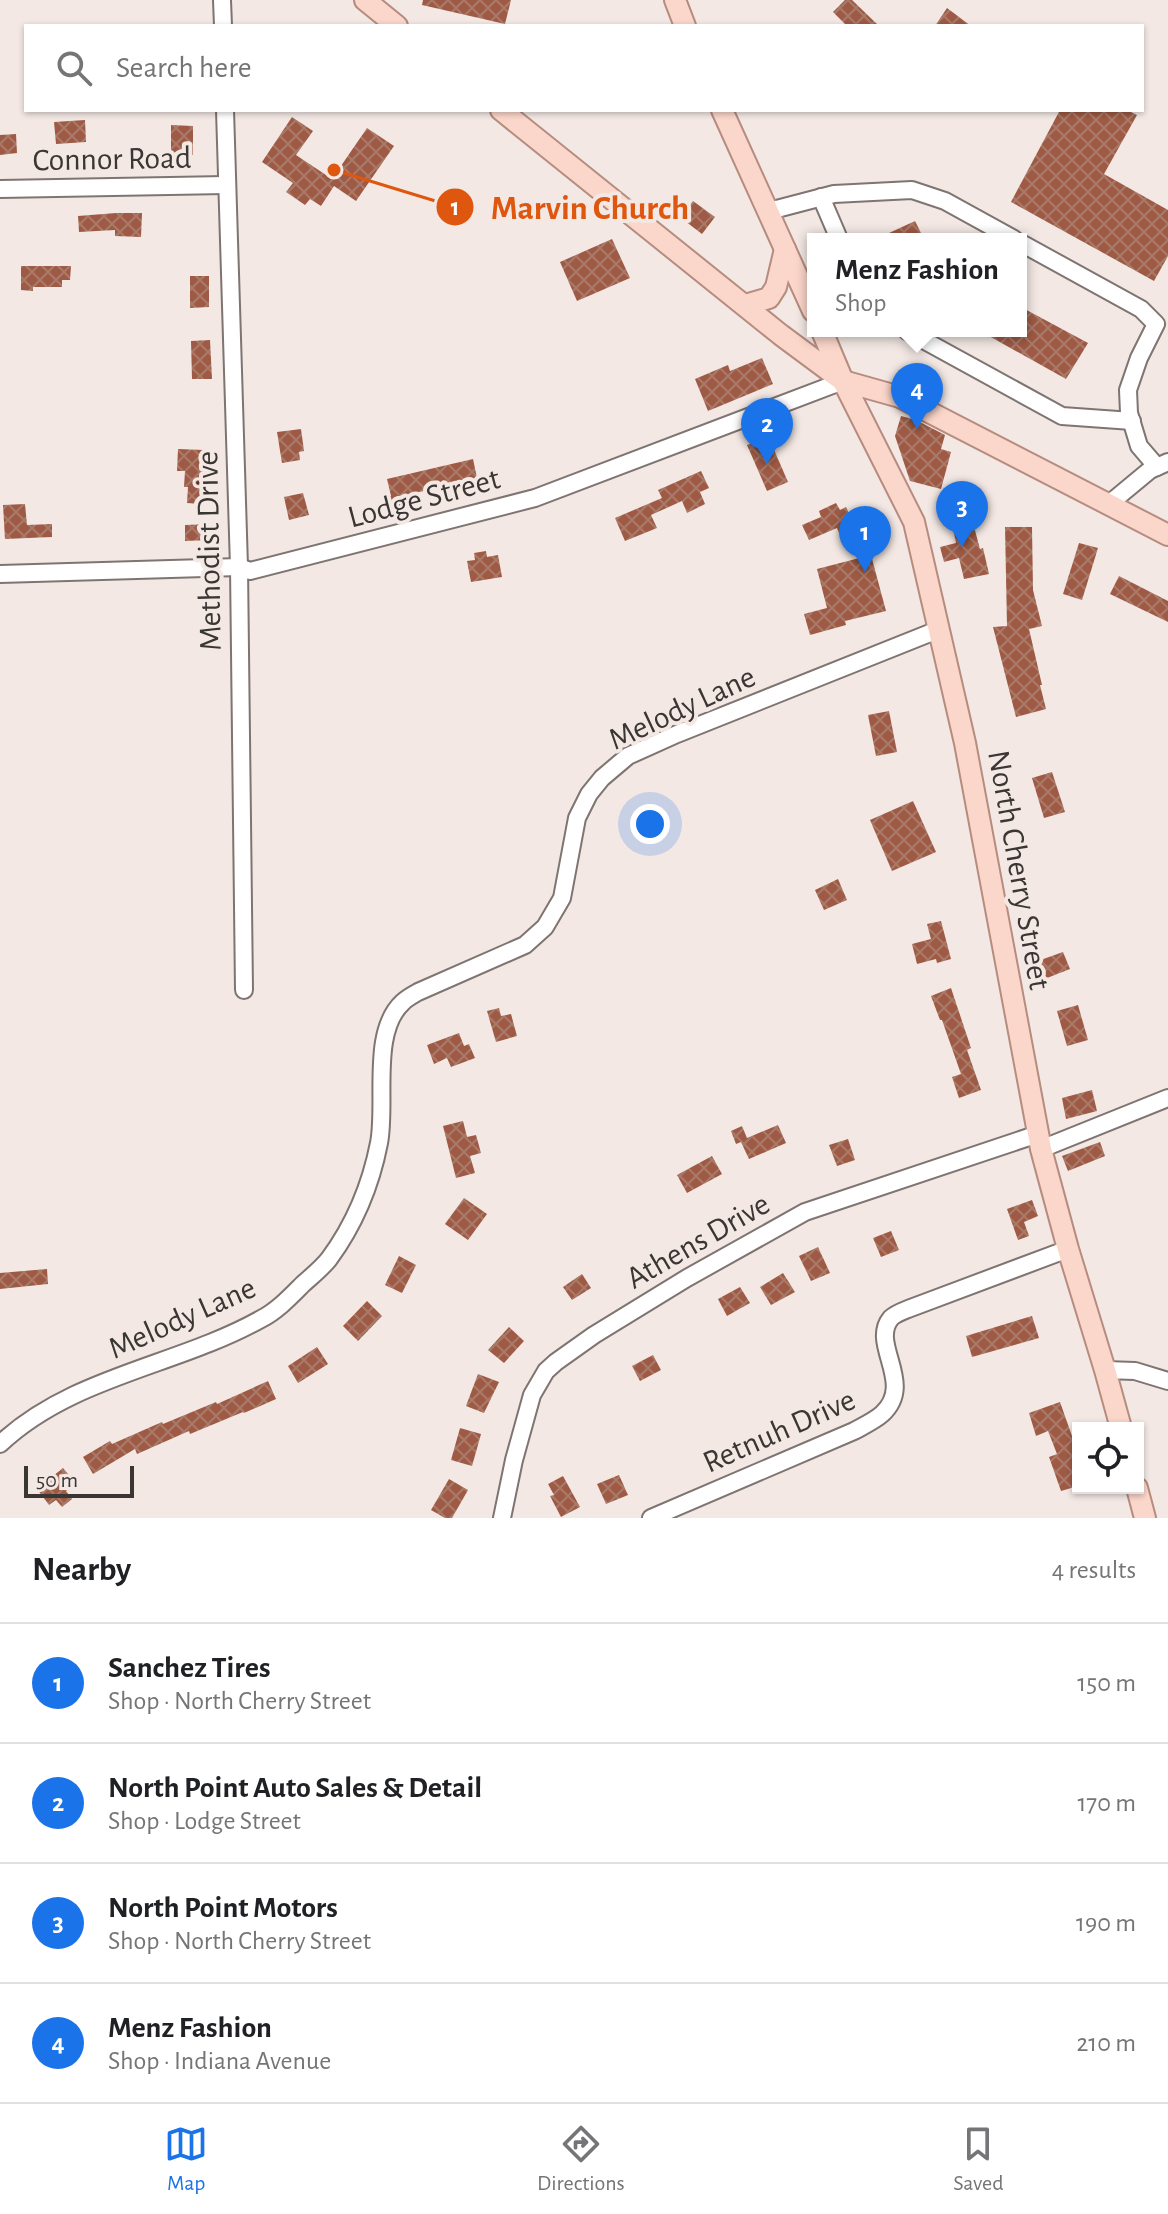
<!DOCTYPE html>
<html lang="en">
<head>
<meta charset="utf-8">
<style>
	:root { --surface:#fff; --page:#f6f6f6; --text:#202124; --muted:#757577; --line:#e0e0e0; --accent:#1a73e8 }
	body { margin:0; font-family:"Alegreya Sans",sans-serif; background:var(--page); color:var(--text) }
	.controls { position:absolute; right:24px; bottom:24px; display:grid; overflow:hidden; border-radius:0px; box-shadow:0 2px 6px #0004 }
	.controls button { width:72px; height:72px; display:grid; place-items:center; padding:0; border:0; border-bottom:2px solid var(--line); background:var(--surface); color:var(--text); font:40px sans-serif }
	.scale { position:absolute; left:24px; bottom:20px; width:110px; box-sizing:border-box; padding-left:8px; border:4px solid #3a3634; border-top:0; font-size:22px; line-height:28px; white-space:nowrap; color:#3a3634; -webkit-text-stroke:6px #f3e8e4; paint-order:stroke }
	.you { position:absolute; left:650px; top:824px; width:28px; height:28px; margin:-20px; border:6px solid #fff; border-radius:50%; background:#1a73e8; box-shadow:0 0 0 12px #1a73e833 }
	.badge { display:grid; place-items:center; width:52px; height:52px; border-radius:50%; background:var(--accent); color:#fff; font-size:26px; font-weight:700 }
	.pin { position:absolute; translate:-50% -66px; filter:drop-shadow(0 2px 4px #0008) }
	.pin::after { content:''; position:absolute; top:42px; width:28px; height:24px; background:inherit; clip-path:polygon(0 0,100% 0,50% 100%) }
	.popup { position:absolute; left:807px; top:233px; width:220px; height:104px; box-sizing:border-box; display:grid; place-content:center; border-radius:0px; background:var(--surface); filter:drop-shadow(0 2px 6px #0005); font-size:26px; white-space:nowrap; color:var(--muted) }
	.popup b { font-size:30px; color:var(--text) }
	.popup::after { content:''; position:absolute; left:50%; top:100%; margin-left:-16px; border:16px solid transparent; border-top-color:var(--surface) }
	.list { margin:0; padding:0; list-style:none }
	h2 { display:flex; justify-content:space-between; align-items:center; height:104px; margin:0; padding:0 32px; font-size:34px }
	h2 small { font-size:26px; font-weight:400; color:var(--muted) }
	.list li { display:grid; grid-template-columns:52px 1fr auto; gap:24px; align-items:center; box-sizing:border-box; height:120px; padding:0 32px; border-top:2px solid var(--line) }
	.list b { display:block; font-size:30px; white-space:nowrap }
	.list p { margin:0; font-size:26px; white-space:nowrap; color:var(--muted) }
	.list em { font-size:26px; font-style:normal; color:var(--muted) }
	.icon { flex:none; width:44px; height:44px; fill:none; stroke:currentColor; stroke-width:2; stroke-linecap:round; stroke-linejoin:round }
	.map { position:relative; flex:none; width:1168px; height:1518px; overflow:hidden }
	.search { position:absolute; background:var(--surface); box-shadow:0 2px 6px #0004; left:24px; right:24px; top:24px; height:88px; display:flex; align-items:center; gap:20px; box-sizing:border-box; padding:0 28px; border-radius:0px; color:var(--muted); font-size:30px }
	.sheet { height:584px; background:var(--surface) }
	nav { display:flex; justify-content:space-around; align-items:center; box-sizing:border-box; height:112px; border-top:2px solid var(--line); background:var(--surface); font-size:22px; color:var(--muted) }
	nav a { display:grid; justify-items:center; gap:4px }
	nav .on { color:var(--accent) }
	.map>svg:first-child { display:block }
	.building { fill:url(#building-cross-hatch) }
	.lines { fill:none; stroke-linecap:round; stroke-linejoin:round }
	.minor-casing { stroke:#7e7471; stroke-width:20 }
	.major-casing { stroke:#b68c7f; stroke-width:24 }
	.minor { stroke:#fff; stroke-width:16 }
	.major { stroke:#fbd6ca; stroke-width:20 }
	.labels { text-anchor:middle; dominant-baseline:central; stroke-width:8; stroke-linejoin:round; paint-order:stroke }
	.street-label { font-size:32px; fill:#3a3634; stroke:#f3e8e4 }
	.leader { fill:none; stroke:#df570e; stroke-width:3 }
	.callout-dot { fill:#df570e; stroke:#f3e8e4; stroke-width:3 }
	.mark-label { font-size:24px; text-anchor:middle; font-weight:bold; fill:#fff }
	.callout-label { font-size:34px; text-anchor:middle; font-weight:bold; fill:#df570e; stroke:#f3e8e4; stroke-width:8; stroke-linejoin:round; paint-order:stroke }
</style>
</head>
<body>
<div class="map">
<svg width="1168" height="1518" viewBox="0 0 1168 1518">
	<defs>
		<pattern id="building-cross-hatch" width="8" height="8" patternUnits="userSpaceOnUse" patternTransform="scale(2)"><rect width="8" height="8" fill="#9e5a44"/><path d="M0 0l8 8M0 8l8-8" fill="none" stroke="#a97a6a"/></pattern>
	</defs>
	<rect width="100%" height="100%" fill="#f3e8e4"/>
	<g class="building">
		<polygon points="423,0 511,0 505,24 422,5"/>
		<polygon points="845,0 852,0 879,26 847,26 833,12"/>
		<polygon points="947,8 971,26 935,26"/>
		<polygon points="1060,110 1127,110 1137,115 1104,174 1168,210 1168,256 1154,281 1011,202"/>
		<polygon points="292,117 313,131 296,155 332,179 367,128 394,146 356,201 334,186 321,206 310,199 305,205 286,192 293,183 262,162"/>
		<polygon points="85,120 86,142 56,144 54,122"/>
		<polygon points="171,125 193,126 193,155 171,155"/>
		<polygon points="16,134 17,153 0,155 0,135"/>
		<polygon points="693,201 715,217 702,234 681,218"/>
		<polygon points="116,213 142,213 141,237 115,236 115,230 79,232 78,216"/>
		<polygon points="915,221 924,239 876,239"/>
		<polygon points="612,239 630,278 577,301 560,262"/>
		<polygon points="21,266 71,266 70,280 62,280 62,287 33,287 33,291 21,290"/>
		<polygon points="190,276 209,276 209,307 190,308"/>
		<polygon points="1021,307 1088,343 1066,379 980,331 1021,331"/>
		<polygon points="210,340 212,379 192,379 191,341"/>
		<polygon points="762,358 773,384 708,411 695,379 728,365 730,371"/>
		<polygon points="901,416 916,420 945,435 941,449 951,452 941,489 910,481 895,436"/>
		<polygon points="301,429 304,451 299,452 300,460 282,463 277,432"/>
		<polygon points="768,436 788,482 767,491 747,445"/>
		<polygon points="178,449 204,450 201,504 187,503 188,487 184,487 185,471 177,471"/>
		<polygon points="473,459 477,478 399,497 402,508 390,511 387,497 391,496 387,479"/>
		<polygon points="701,471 709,488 700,492 705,504 687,513 682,501 651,515 657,528 625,541 615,518 662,498 658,490"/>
		<polygon points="303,493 309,515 289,520 284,497"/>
		<polygon points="836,503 840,510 846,507 856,528 840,535 837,528 809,540 802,525 821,517 819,511"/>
		<polygon points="25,504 27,525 52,524 52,537 5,539 3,505"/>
		<polygon points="973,523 980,549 983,548 989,574 964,579 959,558 944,562 940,547 956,543 953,528"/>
		<polygon points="210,524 211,540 185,541 185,525"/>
		<polygon points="1005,527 1032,527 1033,590 1042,626 1029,629 1042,685 1040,685 1046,709 1016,717 993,627 1007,626"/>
		<polygon points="1079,543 1098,548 1082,600 1063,594"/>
		<polygon points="486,551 487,557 498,555 502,577 471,582 467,561 475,560 474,553"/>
		<polygon points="871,555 886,611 845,621 846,625 810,635 804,614 827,608 817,569"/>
		<polygon points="1119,576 1168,601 1168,622 1110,594"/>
		<polygon points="889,711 897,752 876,756 868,715"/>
		<polygon points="1052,772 1065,812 1044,818 1032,778"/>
		<polygon points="913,801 936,852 892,871 870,820"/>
		<polygon points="838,879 847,900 824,910 815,890"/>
		<polygon points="941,921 951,959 937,963 936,959 917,964 912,944 931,939 927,924"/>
		<polygon points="1063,952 1070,969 1042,980 1035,962"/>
		<polygon points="951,988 971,1048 967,1050 981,1090 959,1098 952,1077 961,1074 942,1020 940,1020 931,996"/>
		<polygon points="1078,1005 1088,1040 1067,1046 1057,1011"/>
		<polygon points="499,1008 501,1016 511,1014 517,1036 496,1042 487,1011"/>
		<polygon points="459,1033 464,1046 469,1044 475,1058 451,1067 447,1058 434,1064 427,1045"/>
		<polygon points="1092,1090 1097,1111 1066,1119 1062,1098"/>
		<polygon points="463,1121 467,1137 476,1135 481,1153 470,1156 475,1173 456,1178 443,1126"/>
		<polygon points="778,1125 786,1143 749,1159 741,1142 736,1144 731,1131 742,1126 747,1138"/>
		<polygon points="848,1139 855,1160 837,1166 829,1145"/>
		<polygon points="1100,1142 1105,1156 1068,1171 1062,1156"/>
		<polygon points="712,1156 722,1174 687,1193 677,1175"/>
		<polygon points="464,1198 487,1214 468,1240 445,1224"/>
		<polygon points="1032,1200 1038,1216 1024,1222 1029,1236 1018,1240 1007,1209"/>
		<polygon points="891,1231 899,1250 881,1257 873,1238"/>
		<polygon points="818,1247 830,1273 811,1281 799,1256"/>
		<polygon points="399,1256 416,1265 402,1293 385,1285"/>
		<polygon points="47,1269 48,1284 0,1289 0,1273"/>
		<polygon points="783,1273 795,1292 771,1305 760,1287"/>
		<polygon points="582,1274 591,1288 572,1300 563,1287"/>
		<polygon points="740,1287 750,1303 727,1316 718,1299"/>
		<polygon points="367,1301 382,1316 358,1341 343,1326"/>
		<polygon points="1032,1316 1039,1338 972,1357 966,1336"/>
		<polygon points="509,1327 524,1341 504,1363 488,1350"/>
		<polygon points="317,1347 328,1364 298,1383 288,1366"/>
		<polygon points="653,1355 661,1370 640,1381 632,1366"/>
		<polygon points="478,1374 499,1382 484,1413 466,1406"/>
		<polygon points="268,1381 276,1399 244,1413 243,1412 190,1434 189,1431 137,1454 135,1449 93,1474 83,1457 110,1441 112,1444 162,1422 163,1424 216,1402 217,1404"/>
		<polygon points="1060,1402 1078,1453 1078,1475 1075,1476 1078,1486 1061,1491 1049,1457 1057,1454 1048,1431 1036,1436 1029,1413"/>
		<polygon points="460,1428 481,1434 472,1466 451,1460"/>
		<polygon points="63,1468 76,1484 66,1491 72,1499 62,1507 56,1500 49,1505 37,1489"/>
		<polygon points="619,1475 628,1495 606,1504 597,1484"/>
		<polygon points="563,1476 580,1507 561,1517 550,1496 554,1495 548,1484"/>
		<polygon points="449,1479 468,1490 452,1518 445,1518 431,1510"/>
	</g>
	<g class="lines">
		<g class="minor-casing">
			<g id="minor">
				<polyline points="222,0 223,26"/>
				<polyline points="225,110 239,567 244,990"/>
				<polyline points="0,189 226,185"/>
				<polyline points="821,197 839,239"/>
				<polyline points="769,211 834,194 912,190 945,201 1014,239"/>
				<polyline points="1021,243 1141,309 1156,324 1139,358 1128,390 1129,413 1139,446 1157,467"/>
				<polyline points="907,331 1062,416 1132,421"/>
				<polyline points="1109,504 1150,470 1168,462"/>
				<polyline points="0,574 239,567 250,571 535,498 843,381"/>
				<polyline points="1041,1149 1168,1098"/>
				<polyline points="1105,1370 1135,1371 1168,1381"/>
				<path d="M 0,1444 C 72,1376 177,1366 261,1319 C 277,1311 291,1296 303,1284 C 312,1276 322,1268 329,1259 C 354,1225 371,1184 379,1143 C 387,1102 370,1032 403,1002 C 407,998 413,995 418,992 L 525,945 L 545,927 L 562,898 L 577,818 L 589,794 L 602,778 L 628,756 L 677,734 L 940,629"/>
				<polyline points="502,1518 514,1460 532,1395 546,1371 556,1362 594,1335 687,1278 805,1212 1038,1134"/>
				<path d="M 651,1518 L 854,1431 C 863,1426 874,1421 882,1414 C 916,1383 869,1344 891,1318 C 895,1314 903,1311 908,1309 L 1068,1249"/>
			</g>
		</g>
		<g class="major-casing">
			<g id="major">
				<polyline points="365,0 397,26"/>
				<polyline points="675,0 685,26"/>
				<polyline points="501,110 781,335 843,381 900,397 1168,535"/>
				<polyline points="722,110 813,311"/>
				<polyline points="745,305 769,298 776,287 785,249"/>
				<polyline points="822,331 843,381 914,522 965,743 1041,1149 1068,1249 1105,1370 1121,1428"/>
				<polyline points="1137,1488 1145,1518"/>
			</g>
		</g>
		<use href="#minor" class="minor"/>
		<use href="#major" class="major"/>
	</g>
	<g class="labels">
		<g class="street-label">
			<text transform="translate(112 159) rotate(-1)">Connor Road</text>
			<text transform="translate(424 498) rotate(-15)">Lodge Street</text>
			<text transform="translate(209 551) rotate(-91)">Methodist Drive</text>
			<text transform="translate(682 708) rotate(-25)">Melody Lane</text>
			<text transform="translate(1019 870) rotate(80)">North Cherry Street</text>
			<text transform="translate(698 1241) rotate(-30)">Athens Drive</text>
			<text transform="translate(182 1318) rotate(-24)">Melody Lane</text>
			<text transform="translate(779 1431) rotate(-24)">Retnuh Drive</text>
		</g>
	</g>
	<path class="leader" d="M334 170L455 207"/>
	<g class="callout-dot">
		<circle cx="334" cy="170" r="8"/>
		<circle cx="455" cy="207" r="20"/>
	</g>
	<g class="mark-label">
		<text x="455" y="215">1</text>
	</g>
	<g class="callout-label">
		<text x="590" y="219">Marvin Church</text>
	</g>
</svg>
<div class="controls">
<button><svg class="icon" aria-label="locate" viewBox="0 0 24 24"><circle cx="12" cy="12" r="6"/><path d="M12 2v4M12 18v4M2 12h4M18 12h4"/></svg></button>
</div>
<div class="scale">50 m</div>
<div class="you"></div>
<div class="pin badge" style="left:865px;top:572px">1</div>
<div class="pin badge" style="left:767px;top:464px">2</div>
<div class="pin badge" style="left:962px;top:547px">3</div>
<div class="pin badge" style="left:917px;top:429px">4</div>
<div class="popup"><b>Menz Fashion</b>Shop</div>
<div class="search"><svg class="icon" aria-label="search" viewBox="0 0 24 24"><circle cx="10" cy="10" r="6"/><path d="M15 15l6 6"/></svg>Search here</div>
</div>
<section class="sheet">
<h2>Nearby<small>4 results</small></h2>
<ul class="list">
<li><span class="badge">1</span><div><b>Sanchez Tires</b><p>Shop · North Cherry Street</p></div><em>150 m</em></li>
<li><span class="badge">2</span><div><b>North Point Auto Sales &amp; Detail</b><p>Shop · Lodge Street</p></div><em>170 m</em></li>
<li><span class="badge">3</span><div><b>North Point Motors</b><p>Shop · North Cherry Street</p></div><em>190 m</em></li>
<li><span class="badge">4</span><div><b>Menz Fashion</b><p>Shop · Indiana Avenue</p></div><em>210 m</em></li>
</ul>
</section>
<nav>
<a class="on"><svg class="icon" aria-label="map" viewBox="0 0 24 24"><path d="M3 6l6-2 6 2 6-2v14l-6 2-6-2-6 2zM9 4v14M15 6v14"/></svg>Map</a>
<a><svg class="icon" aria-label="directions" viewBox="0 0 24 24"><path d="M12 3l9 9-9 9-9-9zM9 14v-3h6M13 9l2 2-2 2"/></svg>Directions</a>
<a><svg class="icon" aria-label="saved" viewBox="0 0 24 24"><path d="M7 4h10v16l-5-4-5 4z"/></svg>Saved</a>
</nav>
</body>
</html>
